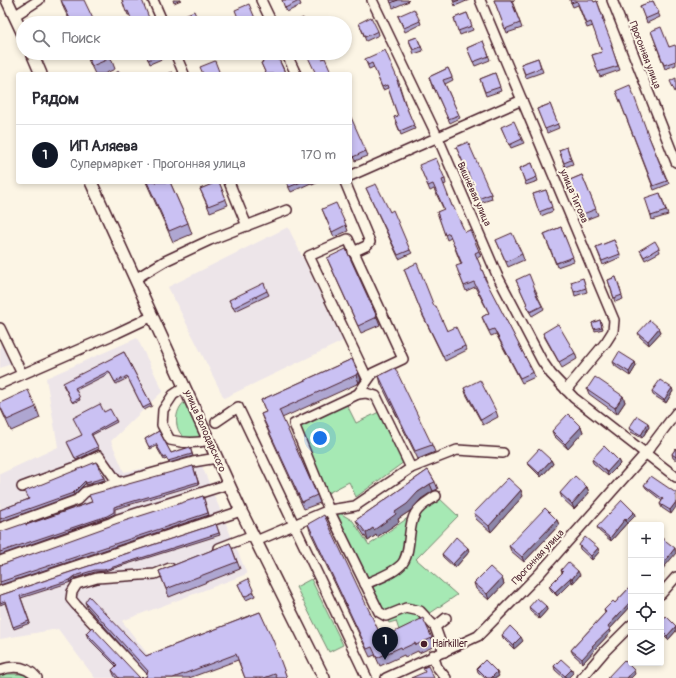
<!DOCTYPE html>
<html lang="ru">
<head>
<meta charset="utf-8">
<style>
	:root { --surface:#fff; --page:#f2f2f3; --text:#2b2b33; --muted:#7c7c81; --line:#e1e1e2; --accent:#111827 }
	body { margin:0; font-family:Pangolin,sans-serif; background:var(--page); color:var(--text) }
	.controls { position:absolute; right:12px; bottom:12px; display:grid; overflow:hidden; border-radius:4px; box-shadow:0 2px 6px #0003 }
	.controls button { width:36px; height:36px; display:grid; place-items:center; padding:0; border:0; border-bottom:1px solid var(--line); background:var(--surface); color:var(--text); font:20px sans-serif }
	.you { position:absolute; left:320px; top:438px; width:14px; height:14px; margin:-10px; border:3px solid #fff; border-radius:50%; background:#1a73e8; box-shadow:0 0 0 6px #1a73e833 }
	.badge { display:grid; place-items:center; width:26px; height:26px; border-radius:50%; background:var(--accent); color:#fff; font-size:13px; font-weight:700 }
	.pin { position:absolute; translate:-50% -33px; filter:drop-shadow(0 1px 2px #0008) }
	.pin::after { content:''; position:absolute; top:21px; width:14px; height:12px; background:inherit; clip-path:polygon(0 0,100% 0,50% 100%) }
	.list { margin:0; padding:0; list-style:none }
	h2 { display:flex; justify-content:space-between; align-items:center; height:52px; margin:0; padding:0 16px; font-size:17px }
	h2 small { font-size:13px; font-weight:400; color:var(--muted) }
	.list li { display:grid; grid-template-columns:26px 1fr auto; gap:12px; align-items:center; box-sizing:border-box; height:60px; padding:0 16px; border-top:1px solid var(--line) }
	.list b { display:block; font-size:15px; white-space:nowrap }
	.list p { margin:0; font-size:13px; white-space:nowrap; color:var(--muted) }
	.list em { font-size:13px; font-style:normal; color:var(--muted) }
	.icon { flex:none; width:22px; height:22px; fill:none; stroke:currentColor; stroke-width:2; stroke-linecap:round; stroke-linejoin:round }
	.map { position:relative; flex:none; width:676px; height:678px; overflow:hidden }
	.search { position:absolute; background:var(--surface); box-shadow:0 2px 6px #0003; left:16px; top:16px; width:336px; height:44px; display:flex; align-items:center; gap:10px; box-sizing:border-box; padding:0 14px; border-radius:22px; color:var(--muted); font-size:15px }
	.panel { position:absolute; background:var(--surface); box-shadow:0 2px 6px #0003; left:16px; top:72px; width:336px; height:112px; border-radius:4px }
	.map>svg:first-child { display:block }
	.built { fill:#ede5e9 }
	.green { fill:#a6e9b4; stroke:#788470 }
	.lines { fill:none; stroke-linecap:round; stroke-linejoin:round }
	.minor-casing { stroke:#4a1f2b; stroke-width:12 }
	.major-casing { stroke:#4a1f2b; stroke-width:14 }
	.minor { stroke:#fcf5e5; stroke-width:9 }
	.major { stroke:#fcf5e5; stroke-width:11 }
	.wall { fill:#aea6d1; stroke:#4a1f2b }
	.shaded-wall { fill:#8d87aa; stroke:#4a1f2b }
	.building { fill:#cac1f3; stroke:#4a1f2b }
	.poi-dot { fill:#4a1f2b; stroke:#fcf5e5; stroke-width:1.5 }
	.labels { text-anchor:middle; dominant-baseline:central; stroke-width:4; stroke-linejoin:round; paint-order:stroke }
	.street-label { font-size:10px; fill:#4a1f2b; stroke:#fcf5e5 }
	.poi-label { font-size:10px; fill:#4a1f2b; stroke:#fcf5e5; text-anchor:start }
</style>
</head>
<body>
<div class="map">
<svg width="676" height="678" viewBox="0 0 676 678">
	<rect width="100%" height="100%" fill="#fcf5e5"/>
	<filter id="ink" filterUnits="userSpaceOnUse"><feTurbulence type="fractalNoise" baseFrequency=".025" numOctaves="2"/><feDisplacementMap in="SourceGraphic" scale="8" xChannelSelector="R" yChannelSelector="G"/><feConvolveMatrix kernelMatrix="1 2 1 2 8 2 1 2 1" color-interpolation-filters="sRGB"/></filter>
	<g filter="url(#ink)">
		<g class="built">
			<polygon points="288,227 343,341 224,398 168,287"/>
			<polygon points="137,338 163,391 111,441 124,472 199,459 247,574 122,621 166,678 95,678 58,629 0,639 0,474 58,447 46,378"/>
			<polygon points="0,342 11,364 0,368"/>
		</g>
		<g class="green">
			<path d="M 186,401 L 204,438 C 199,439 192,441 188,439 C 173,434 173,409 186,401 Z"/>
			<polygon points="346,403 356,423 379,412 404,462 356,497 349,482 328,493 297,425"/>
			<polygon points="438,497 458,516 416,559 457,595 420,620 399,630 396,621 389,623 335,515 340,513 353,521 369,545"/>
			<polygon points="311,579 343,645 329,652 296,587"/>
			<polygon points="7,674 24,674 30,678 0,678 0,676"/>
		</g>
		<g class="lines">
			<g class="minor-casing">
				<g id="minor">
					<polyline points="153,0 163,23"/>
					<polyline points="261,0 272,23"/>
					<polyline points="372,0 438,138 497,275 542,361 551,374 574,398 676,477"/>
					<polyline points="480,0 614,320 613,331 606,342 566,390"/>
					<polyline points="612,0 676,162"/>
					<polyline points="14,16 39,0"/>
					<polyline points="175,53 184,74"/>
					<polyline points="286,53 296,74"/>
					<polyline points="350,176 522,100"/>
					<polyline points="229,182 247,226"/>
					<polyline points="345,182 370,242 366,246 353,252"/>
					<polyline points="135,279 165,261 210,240 287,210"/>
					<polyline points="0,328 22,374"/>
					<polyline points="0,384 117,333 153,316"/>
					<path d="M 185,387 L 173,395 L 163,410 L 162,425 L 170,440 C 183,443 196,444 209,440"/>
					<polyline points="358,394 373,373 403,359 348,239 309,256 368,380"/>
					<polyline points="216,422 238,407 367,678"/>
					<polyline points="411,468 457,450 503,453"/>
					<polyline points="22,487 76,467 99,456 118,483"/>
					<polyline points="0,528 77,500 85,492 193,462 217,458"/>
					<polyline points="256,541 329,510 355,506 411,468 376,396 366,393 358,394 294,424 329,510 379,612 386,616 406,608 420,611 435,627 444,652"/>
					<polyline points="219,548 253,535"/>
					<polyline points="0,561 110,523 118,519 229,484"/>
					<path d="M 365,584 C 377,579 392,574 401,565 C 412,554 407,526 415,514 C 419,506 429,501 436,496"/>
					<polyline points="0,591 241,511"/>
					<polyline points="661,594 676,577"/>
					<polyline points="435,627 446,618"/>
					<polyline points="433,655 437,667 446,678"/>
					<path d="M 0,670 C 14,665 27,666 37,678"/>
					<polyline points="144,678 76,605 71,599 72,592 77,584 97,578 155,574 170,568"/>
					<polyline points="386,678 478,636 539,574 645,454 676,413"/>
					<polyline points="582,678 605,651 631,625"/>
				</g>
			</g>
			<g class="major-casing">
				<g id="major">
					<polyline points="7,0 23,34"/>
					<polyline points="32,53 41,74"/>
					<polyline points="91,182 241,511 324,678"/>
				</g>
			</g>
			<use href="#minor" class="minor"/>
			<use href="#major" class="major"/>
		</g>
		<g class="wall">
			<polygon points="61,0 95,23 71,23 64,9"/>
			<polygon points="122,0 142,0 130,15 128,15"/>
			<polygon points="173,0 181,0 174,3"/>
			<polygon points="282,0 299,0 301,5 287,12"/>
			<polygon points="390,0 408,0 409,1 393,8"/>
			<polygon points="453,0 469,0 455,6"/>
			<polygon points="494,0 515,0 512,1 522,28 507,33"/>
			<polygon points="570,0 594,2 597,1 605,22 603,22 613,49 612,49 620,70 600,77 592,55 602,52 593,26 587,28 578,5 573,7"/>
			<polygon points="653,1 660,17 647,23 640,6"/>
			<polygon points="467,13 473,30 460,35 454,18"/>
			<polygon points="398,16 420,21 421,24 405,32"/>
			<polygon points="359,23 378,31 379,35 366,41"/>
			<polygon points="651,31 669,47 676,47 676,65 665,69"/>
			<polygon points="417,37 423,51 414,54 409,40"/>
			<polygon points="483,41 490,60 475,66 467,48"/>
			<polygon points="85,53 109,53 115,69 104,74 95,74"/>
			<polygon points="146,53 162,53 164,58 150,64"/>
			<polygon points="258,53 276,53 286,74 266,74 261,63 263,62"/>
			<polygon points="538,58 543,72 526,78 521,64"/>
			<polygon points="365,59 398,80 400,84 399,84 406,106 415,129 401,135 394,117 398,116 388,88 383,90 374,67 369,69"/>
			<polygon points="448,68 453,80 445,84 460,118 450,123 434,88 433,89 429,77"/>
			<polygon points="495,73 501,91 486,96 480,79"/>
			<polygon points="616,91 649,137 669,184 654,190"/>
			<polygon points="550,104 559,128 547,133 537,109"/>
			<polygon points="501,127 522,139 524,143 511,148"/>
			<polygon points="456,147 491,194 492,199 480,203 470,178"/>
			<polygon points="567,147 573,164 565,167 559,150"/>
			<polygon points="350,149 366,151 368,156 355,161"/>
			<polygon points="532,163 538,181 526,185 520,168"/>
			<polygon points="421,169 445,179 446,184 443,185 452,206 465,232 479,251 481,256 477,258 485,277 487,282 486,282 533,372 535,377 522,383 496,334 491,336 484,322 482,317 489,313 475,287 466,291 458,271 461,264 451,238 447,240 437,212 444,210 434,189 430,191"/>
			<polygon points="582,175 598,215 585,220 570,180"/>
			<polygon points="146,182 170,182 188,223 192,234 173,242"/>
			<polygon points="219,182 228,205 210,212 200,189"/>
			<polygon points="286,182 319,182 312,185 311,183 291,192"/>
			<polygon points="366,188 390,212 410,250 412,253 399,259"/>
			<polygon points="546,190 553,211 541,216 533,194"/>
			<polygon points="660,193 668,215 652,220 651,216"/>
			<polygon points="322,209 346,225 348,231 334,237"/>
			<polygon points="561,227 574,261 557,267 544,234"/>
			<polygon points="496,240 522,254 524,260 508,267"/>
			<polygon points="614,240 621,257 603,265 596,247"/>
			<polygon points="659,248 660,252 645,260 640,250"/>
			<polygon points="327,258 377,317 380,325 361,333 330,265"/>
			<polygon points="404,269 434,306 447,331 465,346 467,350 445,361 423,316"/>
			<polygon points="616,277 623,299 615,302 608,280"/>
			<polygon points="583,278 587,292 575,296 574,292"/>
			<polygon points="516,280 535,289 537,293 536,293 544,309 532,316 527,308 526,304 527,304"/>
			<polygon points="267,291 269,295 235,311 229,300"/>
			<polygon points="600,320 603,329 595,331 592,323"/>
			<polygon points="659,328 661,332 649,345 640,337 638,333"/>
			<polygon points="543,333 575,353 577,359 562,368 545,338"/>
			<polygon points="124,352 152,406 144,410 128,378 116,384 110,373 76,390 80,400 73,403 63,385"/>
			<polygon points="352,359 361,379 359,383 282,418 317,495 320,503 304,509 264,422 261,414 266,412 261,400"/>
			<polygon points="613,362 635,362 636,366 630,376 615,366"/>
			<polygon points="379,376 432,445 435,452 418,459 381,384"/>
			<polygon points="464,388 496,411 498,417 483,425 466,394"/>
			<polygon points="587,389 623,396 625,402 617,414 589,394"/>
			<polygon points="652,391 673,391 666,403 653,395"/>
			<polygon points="0,407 36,407 40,418 11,431"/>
			<polygon points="104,412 116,420 117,422 92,435 99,449 76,460 68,444 82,435"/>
			<polygon points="581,427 583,432 568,449 554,436 552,431"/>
			<polygon points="649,427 642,438 631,432 629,428"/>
			<polygon points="159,431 171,453 190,447 193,456 169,463 167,459 164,460 156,446 150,449 145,439"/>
			<polygon points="676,448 676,460 673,458 672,454"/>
			<polygon points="592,459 618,460 620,464 608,476 593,463"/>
			<polygon points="551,460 553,464 541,477 529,465 527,462"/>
			<polygon points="96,462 105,480 86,485 86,483 74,495 0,522 0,510 29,499"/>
			<polygon points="193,466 199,484 115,509 115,514 108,517 0,555 0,532 26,525"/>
			<polygon points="428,470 435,482 438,489 433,491 421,499 410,511 398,519 399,522 377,537 376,535 368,541 359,527 356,520"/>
			<polygon points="644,485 676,493 671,514 662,508 660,504 662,501 646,488"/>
			<polygon points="587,487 589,493 574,509 562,498 560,493"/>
			<polygon points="203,496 209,515 0,585 0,564 1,565"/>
			<polygon points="523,496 491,532 476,519 474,513"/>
			<polygon points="634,512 635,516 627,524 627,523 611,541 599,531 597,527"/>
			<polygon points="557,520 559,525 524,562 511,551 509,546"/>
			<polygon points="216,524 220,535 105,571 95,572 75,578 71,582 21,598 30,623 14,629 5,603 0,605 0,595 1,595"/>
			<polygon points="308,524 382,638 432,638 435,646 419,653 418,651 405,657 404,655 380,666 375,655 370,657 310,531"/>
			<polygon points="230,543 240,569 169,597 159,571"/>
			<polygon points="579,545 599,552 592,560 580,549"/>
			<polygon points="468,548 469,552 455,568 443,557 442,554"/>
			<polygon points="561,570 580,575 573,583 571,582 557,596 551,590 549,586 562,573"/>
			<polygon points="502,578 504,584 489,600 476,589 474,583"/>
			<polygon points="238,584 254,592 255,596 246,600"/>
			<polygon points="631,586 631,606 610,629 611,632 594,650 594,651 583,663 573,654 571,650 605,613 604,610 615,603"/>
			<polygon points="85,602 146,656 260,612 287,678 245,678 238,660 189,678 141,678 146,677 147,674 87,607"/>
			<polygon points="546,606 547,610 539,619 530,611 529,607"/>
			<polygon points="661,622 676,626 676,631 668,640 661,633"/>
			<polygon points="86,633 140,678 116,678 114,675 112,670 116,666 88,638"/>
			<polygon points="502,635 523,641 514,649 503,638"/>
			<polygon points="554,666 573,673 568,678 564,678 555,670"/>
			<polygon points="477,668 499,676 496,678 485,678 478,672"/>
		</g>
		<g class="shaded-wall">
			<polygon points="659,328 661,332 649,345 648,341"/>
			<polygon points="635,362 636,366 630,376 629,372"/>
			<polygon points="358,372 361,379 359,383 356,375"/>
			<polygon points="672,388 673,391 666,403 664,400"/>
			<polygon points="623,396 625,402 617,414 615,408"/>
			<polygon points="648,423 649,427 642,438 641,435"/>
			<polygon points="581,427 583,432 568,449 565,444"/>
			<polygon points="551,460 553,464 541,477 539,473"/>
			<polygon points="618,460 620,464 608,476 607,472"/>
			<polygon points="85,481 86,483 74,495 73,493"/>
			<polygon points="430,484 433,491 421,499 410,511 398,519 399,522 377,537 376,535 368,541 366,533 395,512 418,492"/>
			<polygon points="587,487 589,493 574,509 572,504"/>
			<polygon points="521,490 523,496 491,532 489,526"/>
			<polygon points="676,502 676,507 671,514 670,510"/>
			<polygon points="634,512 635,516 627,524 626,520"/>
			<polygon points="625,519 627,523 611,541 610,538"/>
			<polygon points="557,520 559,525 524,562 522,557"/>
			<polygon points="468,548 469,552 455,568 453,564"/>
			<polygon points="598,548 599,552 592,560 591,556"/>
			<polygon points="675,548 676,553 661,571 661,566"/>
			<polygon points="578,571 580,575 573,583 572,579"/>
			<polygon points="662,571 663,575 661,577 661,572"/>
			<polygon points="75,576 75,578 71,582 70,580"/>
			<polygon points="502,578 504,584 489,600 487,594"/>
			<polygon points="570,578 571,582 557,596 555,592"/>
			<polygon points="631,601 631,606 610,629 611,632 594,650 594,651 583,663 582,659 608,626"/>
			<polygon points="546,606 547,610 539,619 538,615"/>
			<polygon points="676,626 676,631 668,640 667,636"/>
			<polygon points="521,637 523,641 514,649 513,645"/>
			<polygon points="572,669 573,673 568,678 566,678 565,676"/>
			<polygon points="634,670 635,674 631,678 627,678"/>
			<polygon points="497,672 499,676 496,678 491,678"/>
		</g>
		<g class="building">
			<polygon points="61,0 84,0 95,23 72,23"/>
			<polygon points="122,0 142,0 151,23 133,23 128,11 126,12"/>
			<polygon points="282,0 299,0 299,1 285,8"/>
			<polygon points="390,0 398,0 391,3"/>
			<polygon points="453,0 460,0 454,2"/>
			<polygon points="494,0 511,0 520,23 505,29"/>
			<polygon points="570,0 593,0 594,2 597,1 603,18 602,18 612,44 611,45 618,66 598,72 592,55 602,52 591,22 586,24 577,1 571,3"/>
			<polygon points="653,1 659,13 645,19 640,6"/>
			<polygon points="249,4 257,23 240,23 235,10"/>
			<polygon points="414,9 420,21 404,28 398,16"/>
			<polygon points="194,11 199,23 183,23 180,17"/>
			<polygon points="467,13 472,26 458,31 454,18"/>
			<polygon points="371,17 378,31 365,37 359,23"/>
			<polygon points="303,18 305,23 293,23"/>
			<polygon points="661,27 669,47 675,45 676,47 676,61 664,65 651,31"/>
			<polygon points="417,37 421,47 413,50 409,40"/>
			<polygon points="483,41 489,56 473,62 467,48"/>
			<polygon points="385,50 398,80 397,80 405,104 414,125 400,131 394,117 398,116 387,85 382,87 372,63 368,65 365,59"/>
			<polygon points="86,53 109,53 111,58 92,66"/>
			<polygon points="146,53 162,53 163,54 148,60"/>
			<polygon points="259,53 276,53 285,73 283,74 266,74 261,63 263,62"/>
			<polygon points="306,53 319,53 322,59 325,58 332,74 316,74"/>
			<polygon points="538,58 541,68 525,74 521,64"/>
			<polygon points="215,61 220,74 203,74 200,67"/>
			<polygon points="448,68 452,77 443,80 459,115 448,119 433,85 432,85 429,77"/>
			<polygon points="119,71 120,74 113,74"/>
			<polygon points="172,72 173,74 166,74"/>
			<polygon points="495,73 500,87 485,92 480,79"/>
			<polygon points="676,78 676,92 675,92 670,81"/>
			<polygon points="630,85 649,137 667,181 653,186 616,91"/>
			<polygon points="550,104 558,124 545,129 537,109"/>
			<polygon points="350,115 366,151 353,157 350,149"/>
			<polygon points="514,121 522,139 509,145 501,127"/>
			<polygon points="468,142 491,194 478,199 468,173 456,147"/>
			<polygon points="567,147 571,160 564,163 559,150"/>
			<polygon points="436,158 445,179 442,180 452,206 453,206 465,232 470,230 479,251 475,253 485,277 484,277 533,372 520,378 494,329 489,331 482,317 489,313 474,282 464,286 456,266 462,264 449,233 445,235 437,212 444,209 433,184 428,186 419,165"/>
			<polygon points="532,163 537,177 525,182 520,168"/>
			<polygon points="582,175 596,209 583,214 570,180"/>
			<polygon points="147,182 170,182 188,223 169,231"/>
			<polygon points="217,182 219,182 226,199 208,206 200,189"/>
			<polygon points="287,182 301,182 289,187"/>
			<polygon points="376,184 390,212 393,210 410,250 398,255 366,188"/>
			<polygon points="546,190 552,207 539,212 533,194"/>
			<polygon points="660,193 666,211 651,216 645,198"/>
			<polygon points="336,203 346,225 332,232 322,209"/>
			<polygon points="561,227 573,257 556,263 544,234"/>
			<polygon points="512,233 522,254 506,262 496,240"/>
			<polygon points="614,240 620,254 602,261 596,247"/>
			<polygon points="655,241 659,248 644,257 640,250"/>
			<polygon points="346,249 377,317 358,326 327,258"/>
			<polygon points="417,263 434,306 436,306 447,331 456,327 465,346 443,356 421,311 404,269"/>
			<polygon points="529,274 535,289 534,290 542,306 530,312 526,304 527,304 516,280"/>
			<polygon points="616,277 622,295 614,298 608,280"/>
			<polygon points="583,278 586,288 574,292 571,282"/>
			<polygon points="264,283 267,291 233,308 229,300"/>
			<polygon points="600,320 602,327 594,329 592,323"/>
			<polygon points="650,320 659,328 648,341 638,333"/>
			<polygon points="558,324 575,353 559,362 543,333"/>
			<polygon points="124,352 151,404 143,408 127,376 115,382 109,371 75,388 80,398 72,402 63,383"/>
			<polygon points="619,352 635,362 629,372 613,362"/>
			<polygon points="352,359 358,372 356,375 279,410 317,495 302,502 261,414 266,412 261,400"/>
			<polygon points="395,368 432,445 415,451 379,376"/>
			<polygon points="595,377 623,396 615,408 587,389"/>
			<polygon points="480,380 496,411 481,420 464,388"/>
			<polygon points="660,380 672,388 664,400 652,391"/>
			<polygon points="28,390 36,407 7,420 0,406 0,403"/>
			<polygon points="100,404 104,412 110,409 116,420 91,434 98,447 75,458 67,442 82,435 73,418"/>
			<polygon points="568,414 581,427 565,444 552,431"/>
			<polygon points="637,416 648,423 641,435 629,428"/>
			<polygon points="159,431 171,453 190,447 192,454 168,461 166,457 164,458 156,444 149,447 145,439"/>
			<polygon points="604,446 618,460 607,472 592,459"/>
			<polygon points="676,448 676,457 672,454"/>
			<polygon points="539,449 551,460 539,473 527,462"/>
			<polygon points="96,462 104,478 86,483 85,481 73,493 0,519 0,510 29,499 25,491"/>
			<polygon points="193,466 198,482 114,507 114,512 107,516 0,552 0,532 26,523 26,525 92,502 89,495"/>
			<polygon points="428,470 435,482 430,484 418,492 407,504 395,512 396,514 374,530 373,528 366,533 356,520"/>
			<polygon points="575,476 587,487 572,504 560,493"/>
			<polygon points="651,476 676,493 676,502 670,510 660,504 663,499 644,485"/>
			<polygon points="508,478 521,490 489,526 474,513"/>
			<polygon points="203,496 208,513 0,582 0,564 1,565 118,523"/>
			<polygon points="622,500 634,512 626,520 625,519 610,538 597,527"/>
			<polygon points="545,508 557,520 522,557 509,546"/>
			<polygon points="324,515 382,638 423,618 432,638 416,645 415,643 402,649 401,647 377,658 372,647 367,649 308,524"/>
			<polygon points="216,524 219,533 104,570 95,570 75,576 70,580 20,596 29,621 13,627 5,601 0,603 0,595 1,595"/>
			<polygon points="456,537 468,548 453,564 442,554"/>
			<polygon points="585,537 598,548 591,556 579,545"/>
			<polygon points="662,538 675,548 661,566 661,539"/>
			<polygon points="230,543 237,562 166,589 159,571"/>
			<polygon points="568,562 578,571 572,579 570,578 555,592 549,586 563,572 561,570"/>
			<polygon points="490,567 502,578 487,594 474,583"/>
			<polygon points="248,579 254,592 244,597 238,584"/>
			<polygon points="631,586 631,601 608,626 610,629 592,646 593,647 582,659 571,650 606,612 604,610 613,601 615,603"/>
			<polygon points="89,596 146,656 260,612 273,640 287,678 277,678 275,674 264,678 245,678 236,654 173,678 141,678 146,677 148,671 85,602"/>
			<polygon points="537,598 546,606 538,615 529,607"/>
			<polygon points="666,616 676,626 667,636 661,630 661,622"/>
			<polygon points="510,626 521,637 513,645 502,635"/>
			<polygon points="92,627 140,678 119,678 112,670 117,665 86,633"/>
			<polygon points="561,659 572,669 565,676 554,666"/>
			<polygon points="485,660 497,672 491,678 487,678 477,668"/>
			<polygon points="624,660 634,670 627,678 607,678"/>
			<polygon points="428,666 434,678 411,678 425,672 423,668"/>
		</g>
	</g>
	<circle class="poi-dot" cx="424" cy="644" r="4"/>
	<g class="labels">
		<g class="street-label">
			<text transform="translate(645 55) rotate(69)">Прогонная улица</text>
			<text transform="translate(474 194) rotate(66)">Вишнёвая улица</text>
			<text transform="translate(574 196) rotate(67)">улица Титова</text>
			<text transform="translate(205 431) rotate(66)">улица Володарского</text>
			<text transform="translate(538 557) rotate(-47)">Прогонная улица</text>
		</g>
		<g class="poi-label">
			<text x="432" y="644">Hairkiller</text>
		</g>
	</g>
</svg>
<div class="controls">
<button>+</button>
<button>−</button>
<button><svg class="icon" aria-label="locate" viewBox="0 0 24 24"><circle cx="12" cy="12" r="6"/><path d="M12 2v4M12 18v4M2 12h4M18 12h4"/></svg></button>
<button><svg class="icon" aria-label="layers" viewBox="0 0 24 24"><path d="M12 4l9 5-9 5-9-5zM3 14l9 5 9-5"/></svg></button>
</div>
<div class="you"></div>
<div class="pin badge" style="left:385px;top:660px">1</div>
<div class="search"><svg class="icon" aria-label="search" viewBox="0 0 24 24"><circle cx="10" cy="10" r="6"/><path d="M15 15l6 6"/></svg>Поиск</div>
<section class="panel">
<h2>Рядом<small></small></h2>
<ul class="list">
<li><span class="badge">1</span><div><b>ИП Аляева</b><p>Супермаркет · Прогонная улица</p></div><em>170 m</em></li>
</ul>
</section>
</div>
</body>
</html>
